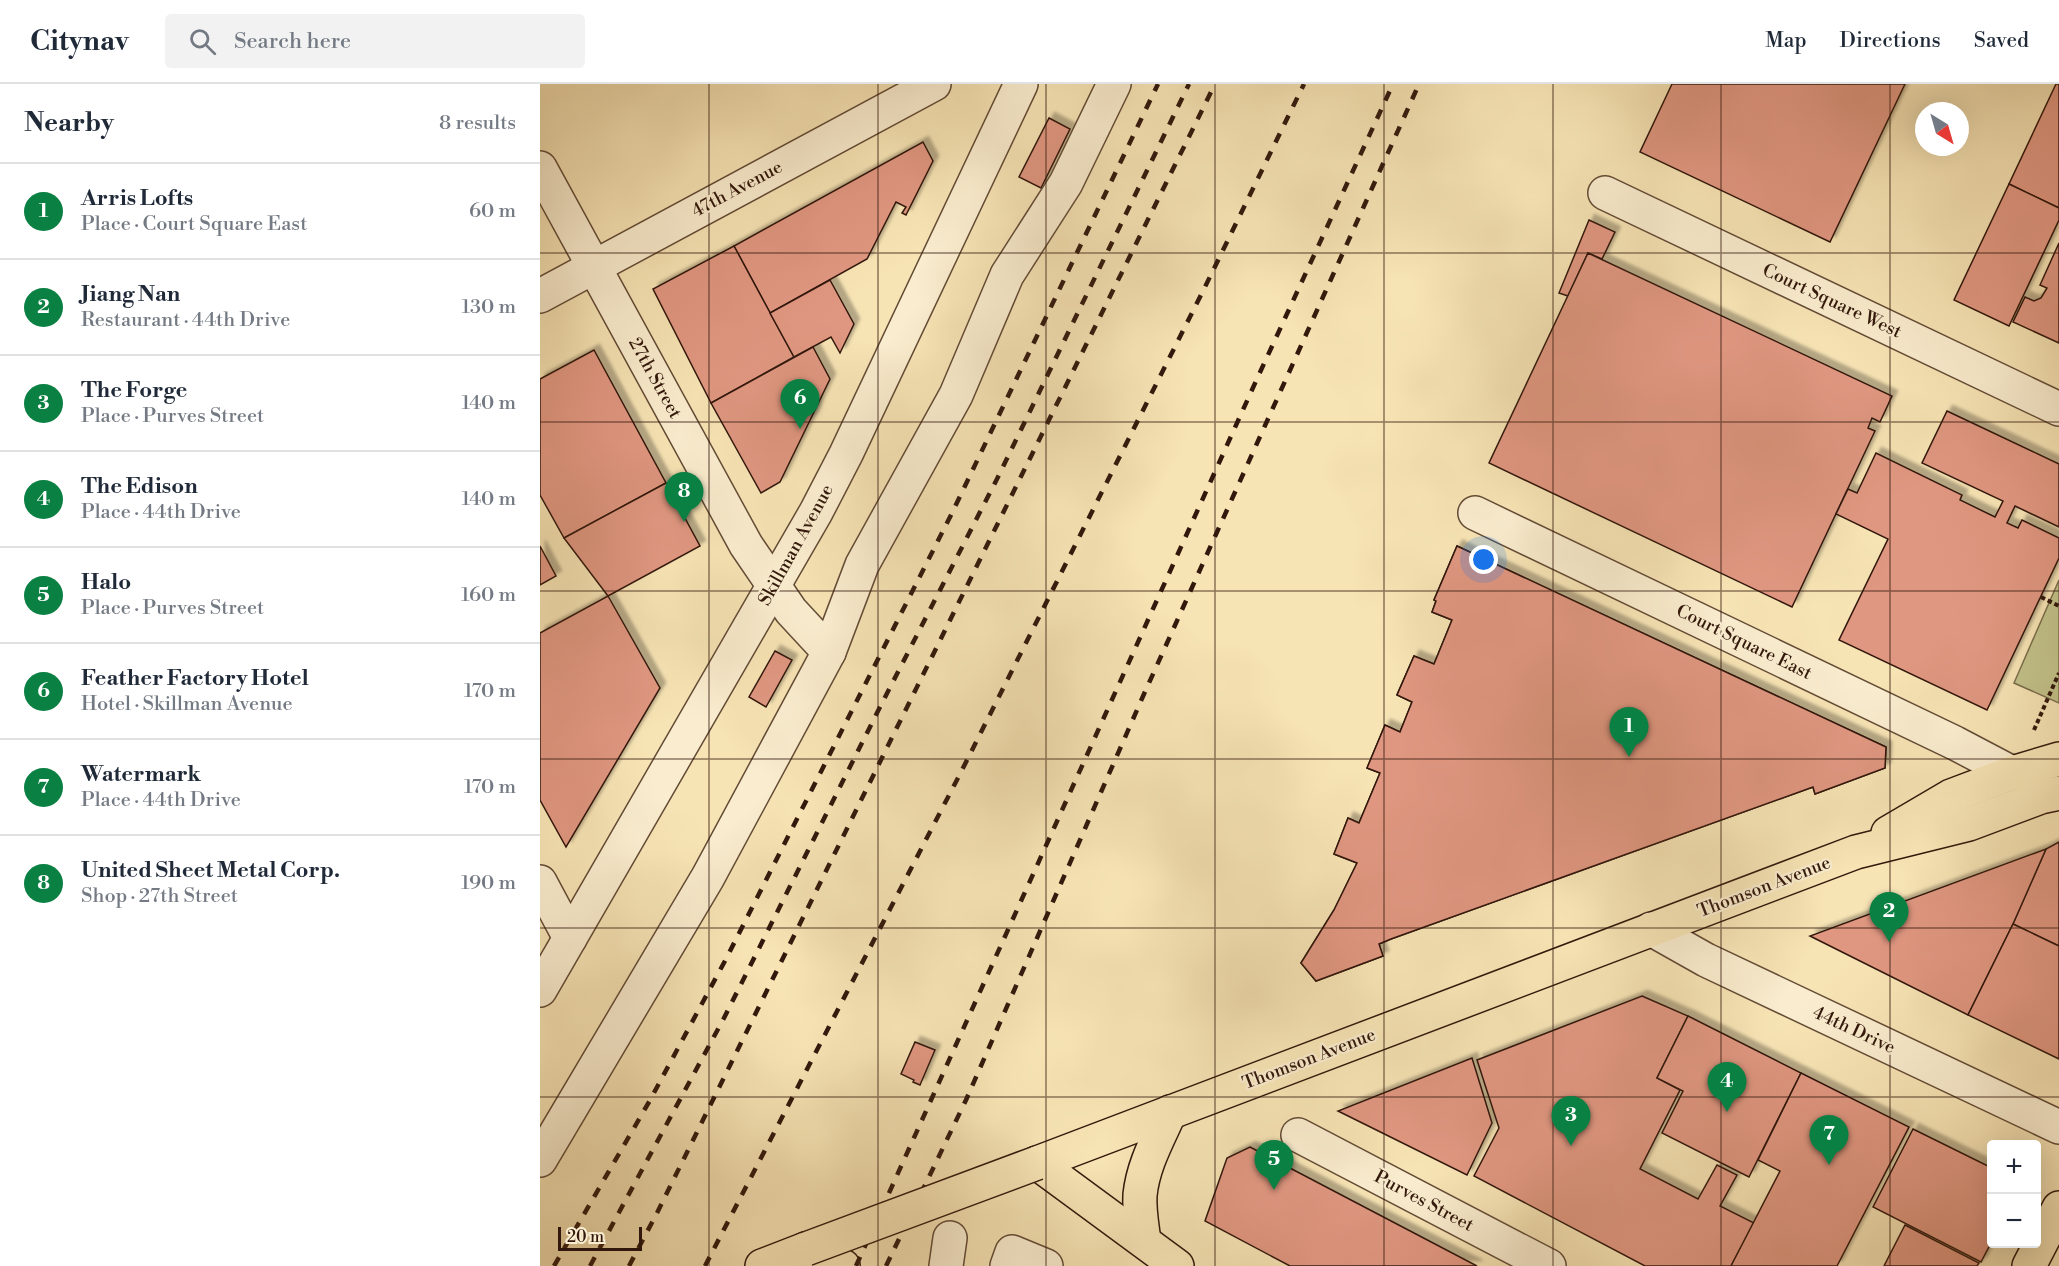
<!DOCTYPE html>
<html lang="en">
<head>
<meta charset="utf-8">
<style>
	:root { --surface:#fff; --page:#f2f2f3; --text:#1f2937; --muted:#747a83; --line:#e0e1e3; --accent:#0b8043 }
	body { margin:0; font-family:"Libre Bodoni",serif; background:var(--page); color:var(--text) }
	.controls { position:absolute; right:18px; bottom:18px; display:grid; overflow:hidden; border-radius:6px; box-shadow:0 6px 24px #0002 }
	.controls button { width:54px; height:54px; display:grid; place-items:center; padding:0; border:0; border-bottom:2px solid var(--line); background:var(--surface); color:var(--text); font:30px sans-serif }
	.compass { position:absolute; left:1375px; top:18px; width:54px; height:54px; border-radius:50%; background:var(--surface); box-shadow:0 6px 24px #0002; rotate:143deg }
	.scale { position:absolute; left:18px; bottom:15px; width:84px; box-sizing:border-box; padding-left:6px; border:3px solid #32180c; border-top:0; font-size:16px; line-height:21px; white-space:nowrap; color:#32180c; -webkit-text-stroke:4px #faedcf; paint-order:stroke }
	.you { position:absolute; left:944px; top:476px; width:21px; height:21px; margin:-15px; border:4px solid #fff; border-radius:50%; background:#1a73e8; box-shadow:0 0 0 9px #1a73e833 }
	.badge { display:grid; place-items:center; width:39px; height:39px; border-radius:50%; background:var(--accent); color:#fff; font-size:20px; font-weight:700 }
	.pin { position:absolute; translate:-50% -50px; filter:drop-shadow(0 2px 3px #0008) }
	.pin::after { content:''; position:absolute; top:32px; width:21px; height:18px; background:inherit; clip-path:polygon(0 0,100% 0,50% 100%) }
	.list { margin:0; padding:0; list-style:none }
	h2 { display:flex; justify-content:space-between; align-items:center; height:78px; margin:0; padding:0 24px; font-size:26px }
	h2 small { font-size:20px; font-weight:400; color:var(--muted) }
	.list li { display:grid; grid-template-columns:39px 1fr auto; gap:18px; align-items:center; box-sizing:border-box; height:96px; padding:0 24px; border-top:2px solid var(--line) }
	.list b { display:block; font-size:22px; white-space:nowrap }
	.list p { margin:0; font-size:20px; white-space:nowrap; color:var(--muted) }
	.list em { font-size:20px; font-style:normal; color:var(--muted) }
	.icon { flex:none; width:33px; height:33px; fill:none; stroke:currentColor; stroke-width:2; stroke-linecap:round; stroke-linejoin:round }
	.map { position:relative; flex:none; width:1519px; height:1182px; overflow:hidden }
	header { display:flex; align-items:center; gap:36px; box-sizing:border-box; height:84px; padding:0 30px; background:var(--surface); border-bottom:2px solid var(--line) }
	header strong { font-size:28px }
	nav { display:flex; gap:33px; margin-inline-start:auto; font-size:21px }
	.search { width:420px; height:54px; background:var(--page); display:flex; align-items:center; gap:15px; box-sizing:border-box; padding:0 21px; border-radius:6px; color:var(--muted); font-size:22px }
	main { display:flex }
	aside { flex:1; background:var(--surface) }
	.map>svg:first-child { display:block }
	.green { fill:#c2c28a; stroke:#7a6d4b; stroke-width:1.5 }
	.building { fill:#e09781; stroke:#32180c; stroke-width:1.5; fill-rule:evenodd; filter:url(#shadow) }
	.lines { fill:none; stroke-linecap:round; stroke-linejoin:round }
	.minor-casing { stroke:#634b36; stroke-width:36 }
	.major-casing { stroke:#32180c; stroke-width:36 }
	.highway-casing { stroke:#32180c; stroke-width:36 }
	.path { stroke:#32180c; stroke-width:4; stroke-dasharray:4.5 3; stroke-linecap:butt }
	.minor { stroke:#faedcf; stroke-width:33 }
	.major { stroke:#f7e4b5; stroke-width:33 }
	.highway { stroke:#f7e4b5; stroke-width:33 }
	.rail { stroke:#32180c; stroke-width:4.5; stroke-dasharray:10 10; stroke-linecap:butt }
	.major-bridge-casing { stroke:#32180c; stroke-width:36; stroke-linecap:butt }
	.major-bridge { stroke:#f7e4b5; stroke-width:33 }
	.grid { fill:none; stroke:#32180c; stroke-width:1.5; stroke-opacity:0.55 }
	.labels { text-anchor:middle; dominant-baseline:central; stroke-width:4.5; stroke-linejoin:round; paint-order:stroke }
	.street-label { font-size:18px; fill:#32180c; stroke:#faedcf }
</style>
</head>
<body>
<header>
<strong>Citynav</strong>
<div class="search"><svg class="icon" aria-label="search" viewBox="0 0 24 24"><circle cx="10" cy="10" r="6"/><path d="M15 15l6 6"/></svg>Search here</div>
<nav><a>Map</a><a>Directions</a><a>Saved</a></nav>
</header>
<main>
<aside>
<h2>Nearby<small>8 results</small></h2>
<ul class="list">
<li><span class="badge">1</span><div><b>Arris Lofts</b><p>Place · Court Square East</p></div><em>60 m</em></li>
<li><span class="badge">2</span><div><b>Jiang Nan</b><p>Restaurant · 44th Drive</p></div><em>130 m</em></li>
<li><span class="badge">3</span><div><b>The Forge</b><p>Place · Purves Street</p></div><em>140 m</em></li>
<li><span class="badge">4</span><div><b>The Edison</b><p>Place · 44th Drive</p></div><em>140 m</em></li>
<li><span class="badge">5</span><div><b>Halo</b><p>Place · Purves Street</p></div><em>160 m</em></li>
<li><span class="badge">6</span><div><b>Feather Factory Hotel</b><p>Hotel · Skillman Avenue</p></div><em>170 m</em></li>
<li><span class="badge">7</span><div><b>Watermark</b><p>Place · 44th Drive</p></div><em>170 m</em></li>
<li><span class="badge">8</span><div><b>United Sheet Metal Corp.</b><p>Shop · 27th Street</p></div><em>190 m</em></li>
</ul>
</aside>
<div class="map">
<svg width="1519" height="1182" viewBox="0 0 1519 1182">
	<defs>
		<filter id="shadow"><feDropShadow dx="5.5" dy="-5.5" stdDeviation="1.5" flood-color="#0004"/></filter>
	</defs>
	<rect width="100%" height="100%" fill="#f7e4b5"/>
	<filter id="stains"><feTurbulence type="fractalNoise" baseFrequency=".00333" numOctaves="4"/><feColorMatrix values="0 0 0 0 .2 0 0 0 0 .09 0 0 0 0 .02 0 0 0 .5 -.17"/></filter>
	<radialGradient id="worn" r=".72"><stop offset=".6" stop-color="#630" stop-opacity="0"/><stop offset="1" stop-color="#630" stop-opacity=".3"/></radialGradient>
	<polygon class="green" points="1519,496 1519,619 1474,599"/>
	<g class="building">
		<polygon points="1132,0 1365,0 1290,158 1100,68"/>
		<polygon points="1516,0 1519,0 1519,124 1469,100"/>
		<polygon points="509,34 530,45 501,104 479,93"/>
		<polygon points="383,58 393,77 366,131 362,129 366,123 356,118 327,175 230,229 194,162"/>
		<polygon points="1469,100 1519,124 1519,136 1469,242 1414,216"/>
		<polygon points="1049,136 1075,148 1062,175 1048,169 1028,212 1019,209"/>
		<polygon points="1519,159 1519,259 1473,238 1485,213 1494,217 1501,214 1507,204 1500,201"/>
		<polygon points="194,162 254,273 171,319 113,205"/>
		<polygon points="1048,169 1352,312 1340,338 1332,334 1328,344 1335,347 1252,523 949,379"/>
		<polygon points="290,196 314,240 300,269 291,253 254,273 230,229"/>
		<polygon points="273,263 290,295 240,398 221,409 171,319"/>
		<polygon points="54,266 126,399 24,454 0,411 0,295"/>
		<polygon points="1407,327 1519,380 1519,443 1475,422 1467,439 1478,444 1482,436 1519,454 1519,474 1447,626 1299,556 1348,455 1296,430 1308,405 1317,409 1336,369 1422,411 1420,416 1455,433 1463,417 1382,379"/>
		<polygon points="126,399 160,462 68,512 24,454"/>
		<polygon points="0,462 16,492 0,501"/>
		<path d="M 917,462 L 1346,663 L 1345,684 L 1275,710 L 1273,703 L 851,855 L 839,860 L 843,872 L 776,897 L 761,879 L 794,826 L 817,779 L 794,770 L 808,734 L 819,739 L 840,689 L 827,684 L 845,641 L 860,648 L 872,618 L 857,611 L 874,572 L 894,580 L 912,536 L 892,528 L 896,517 L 894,516 ZM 978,590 L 1073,640 L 1073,675 L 954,718 L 927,693 Z"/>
		<polygon points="917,462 1346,663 1345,684 1275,710 1273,703 851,855 839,860 843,872 776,897 761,879 794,826 817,779 794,770 808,734 819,739 840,689 827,684 845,641 860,648 872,618 857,611 874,572 894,580 912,536 892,528 896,517 894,516"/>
		<polygon points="68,512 120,604 26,763 0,716 0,549"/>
		<polygon points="235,567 252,576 226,623 209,613"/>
		<polygon points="1519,758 1519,862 1473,840 1506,765"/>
		<polygon points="1506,765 1473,840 1428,931 1270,852"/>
		<polygon points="1473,840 1519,862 1519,975 1428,931"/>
		<polygon points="1102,912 1148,932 1117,994 1140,1006 1100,1085 1158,1115 1177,1081 1197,1091 1180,1122 1214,1139 1191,1182 1105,1182 934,1092 959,1044 937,976"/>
		<polygon points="1148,932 1261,989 1209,1093 1122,1049 1143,1007 1117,994"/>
		<polygon points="375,958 395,966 380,1001 373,998 374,996 361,990"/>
		<polygon points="932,974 952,1039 927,1091 798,1027"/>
		<polygon points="1261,989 1369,1043 1297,1182 1191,1182 1240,1087 1218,1076"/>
		<polygon points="1373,1045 1452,1084 1452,1157 1441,1178 1333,1123"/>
		<polygon points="710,1063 727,1072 937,1182 750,1182 665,1137 687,1074"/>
		<polygon points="1365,1141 1439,1179 1437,1182 1344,1182"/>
	</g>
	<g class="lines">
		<g class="minor-casing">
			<g id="minor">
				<polyline points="0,84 206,461 251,527 289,568"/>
				<polyline points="1065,109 1519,325"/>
				<polyline points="0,212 394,0"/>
				<polyline points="935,429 1415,659 1472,689"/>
				<polyline points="0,798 30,854"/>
				<polyline points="1111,845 1166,876 1519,1043"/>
				<polyline points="0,906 276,428 306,370 481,0"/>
				<polyline points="758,1051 1009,1182"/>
				<polyline points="0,1076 168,793 289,568 322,481 416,311 467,191 526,99 574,0"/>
				<polyline points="406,1182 410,1154"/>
				<polyline points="467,1182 472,1168 506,1182"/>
			</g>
		</g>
		<g class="major-casing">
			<g id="major">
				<polyline points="1348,749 1411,712 1472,689 1519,675"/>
				<polyline points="497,1079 1316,768 1429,740 1501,713 1519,709"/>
				<polyline points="222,1182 266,1165"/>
				<polyline points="1489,1182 1519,1124"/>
			</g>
		</g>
		<g class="highway-casing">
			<g id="highway">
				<polyline points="497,1079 637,1182"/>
				<path d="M 604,1157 C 602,1142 599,1126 600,1111 C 603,1081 618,1055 630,1028"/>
				<polyline points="266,1165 303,1182"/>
			</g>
		</g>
		<g class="path">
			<polyline points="1501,513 1519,522"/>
			<polyline points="1494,646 1519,589"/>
		</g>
		<use href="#minor" class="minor"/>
		<use href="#major" class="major"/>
		<use href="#highway" class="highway"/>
		<g class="rail">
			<polyline points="14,1182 109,1018 186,875 411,431 618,0"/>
			<polyline points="50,1182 184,934 340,623 458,393 649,0"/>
			<polyline points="89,1182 117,1129 675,0"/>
			<polyline points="165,1182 420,690 664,205 764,0"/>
			<polyline points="316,1182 716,297 853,0"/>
			<polyline points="346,1182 426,1016 604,610 879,0"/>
		</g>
		<g class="major-bridge-casing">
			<polyline id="major-bridge" points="266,1165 497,1079"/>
		</g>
		<use href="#major-bridge" class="major-bridge"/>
	</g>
	<path class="grid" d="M 169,0 L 169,1182M 338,0 L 338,1182M 506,0 L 506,1182M 675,0 L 675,1182M 844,0 L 844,1182M 1013,0 L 1013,1182M 1181,0 L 1181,1182M 1350,0 L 1350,1182M 0,169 L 1519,169M 0,338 L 1519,338M 0,507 L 1519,507M 0,675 L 1519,675M 0,844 L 1519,844M 0,1013 L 1519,1013"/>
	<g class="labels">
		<g class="street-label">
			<text transform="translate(197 105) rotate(-28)">47th Avenue</text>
			<text transform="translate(1292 217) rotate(25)">Court Square West</text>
			<text transform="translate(115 294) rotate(61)">27th Street</text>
			<text transform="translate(256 461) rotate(-61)">Skillman Avenue</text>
			<text transform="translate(1204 558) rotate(26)">Court Square East</text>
			<text transform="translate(1224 803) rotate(-21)">Thomson Avenue</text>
			<text transform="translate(1314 946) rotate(25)">44th Drive</text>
			<text transform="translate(769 975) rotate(-21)">Thomson Avenue</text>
			<text transform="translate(884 1117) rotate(28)">Purves Street</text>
		</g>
	</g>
	<rect width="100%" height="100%" filter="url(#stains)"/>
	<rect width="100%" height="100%" fill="url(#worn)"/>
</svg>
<div class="controls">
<button>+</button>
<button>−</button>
</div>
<svg class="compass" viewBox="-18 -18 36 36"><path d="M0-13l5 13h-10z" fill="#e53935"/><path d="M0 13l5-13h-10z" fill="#747a83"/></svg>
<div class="scale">20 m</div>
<div class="you"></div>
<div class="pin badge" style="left:1089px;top:673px">1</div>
<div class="pin badge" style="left:1349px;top:858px">2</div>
<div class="pin badge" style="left:1031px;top:1062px">3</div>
<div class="pin badge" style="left:1187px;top:1028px">4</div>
<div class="pin badge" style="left:734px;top:1106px">5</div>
<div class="pin badge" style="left:260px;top:345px">6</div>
<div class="pin badge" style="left:1289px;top:1081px">7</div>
<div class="pin badge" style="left:144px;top:438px">8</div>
</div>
</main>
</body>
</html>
